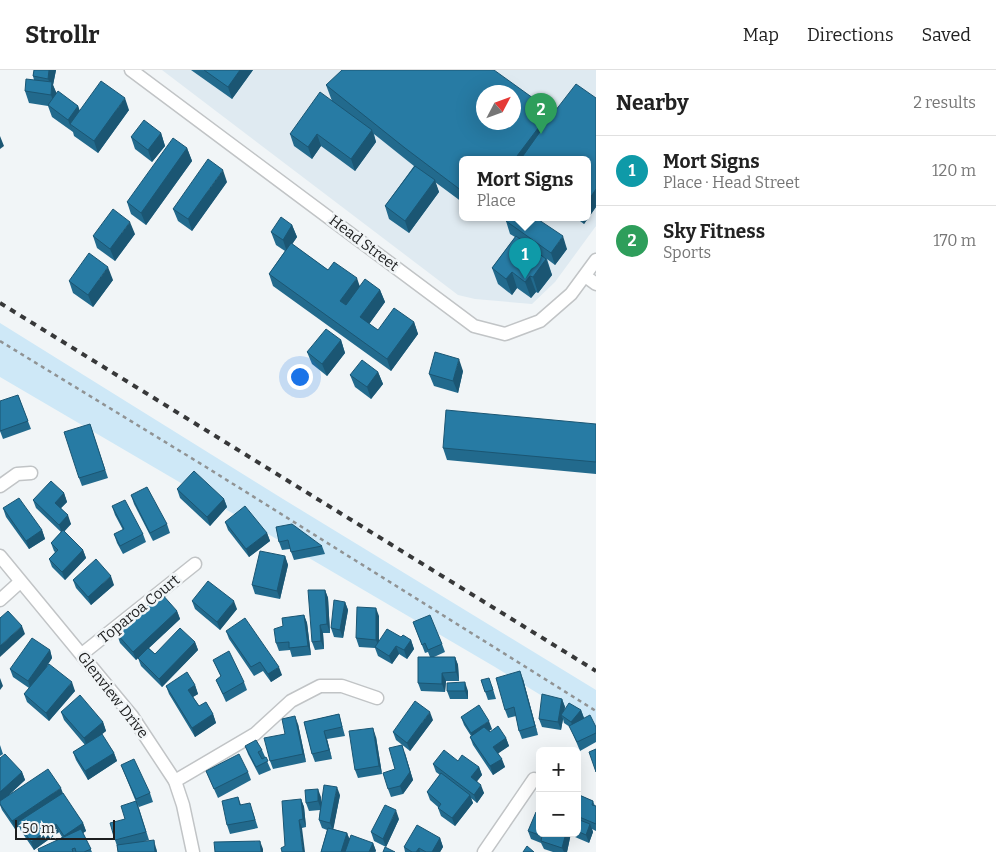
<!DOCTYPE html>
<html lang="en">
<head>
<meta charset="utf-8">
<style>
	:root { --surface:#fff; --page:#f2f2f2; --text:#222; --muted:#767676; --line:#e0e0e0; --accent:#111827 }
	body { margin:0; font-family:Bitter,serif; background:var(--page); color:var(--text) }
	.controls { position:absolute; right:15px; bottom:15px; display:grid; overflow:hidden; border-radius:8px; box-shadow:0 5px 20px #0002 }
	.controls button { width:45px; height:45px; display:grid; place-items:center; padding:0; border:0; border-bottom:1px solid var(--line); background:var(--surface); color:var(--text); font:25px sans-serif }
	.compass { position:absolute; left:476px; top:15px; width:45px; height:45px; border-radius:50%; background:var(--surface); box-shadow:0 5px 20px #0002; rotate:49deg }
	.scale { position:absolute; left:15px; bottom:12px; width:100px; box-sizing:border-box; padding-left:5px; border:2px solid #1d1e1f; border-top:0; font-size:14px; line-height:18px; white-space:nowrap; color:#1d1e1f; -webkit-text-stroke:4px #f1f5f7; paint-order:stroke }
	.you { position:absolute; left:299px; top:306px; width:18px; height:18px; margin:-12px; border:4px solid #fff; border-radius:50%; background:#1a73e8; box-shadow:0 0 0 8px #1a73e833 }
	.badge { display:grid; place-items:center; width:32px; height:32px; border-radius:50%; background:var(--accent); color:#fff; font-size:16px; font-weight:700 }
	.pin { position:absolute; translate:-50% -41px; filter:drop-shadow(0 1px 2px #0008) }
	.pin::after { content:''; position:absolute; top:26px; width:18px; height:15px; background:inherit; clip-path:polygon(0 0,100% 0,50% 100%) }
	.popup { position:absolute; left:459px; top:86px; width:132px; height:65px; box-sizing:border-box; display:grid; place-content:center; border-radius:8px; background:var(--surface); filter:drop-shadow(0 1px 4px #0005); font-size:16px; white-space:nowrap; color:var(--muted) }
	.popup b { font-size:19px; color:var(--text) }
	.popup::after { content:''; position:absolute; left:50%; top:100%; margin-left:-10px; border:10px solid transparent; border-top-color:var(--surface) }
	.list { margin:0; padding:0; list-style:none }
	h2 { display:flex; justify-content:space-between; align-items:center; height:65px; margin:0; padding:0 20px; font-size:21px }
	h2 small { font-size:16px; font-weight:400; color:var(--muted) }
	.list li { display:grid; grid-template-columns:32px 1fr auto; gap:15px; align-items:center; box-sizing:border-box; height:70px; padding:0 20px; border-top:1px solid var(--line) }
	.list b { display:block; font-size:19px; white-space:nowrap }
	.list p { margin:0; font-size:16px; white-space:nowrap; color:var(--muted) }
	.list em { font-size:16px; font-style:normal; color:var(--muted) }
	.map { position:relative; flex:none; width:596px; height:782px; overflow:hidden }
	header { display:flex; align-items:center; gap:30px; box-sizing:border-box; height:70px; padding:0 25px; background:var(--surface); border-bottom:1px solid var(--line) }
	header strong { font-size:24px }
	nav { display:flex; gap:28px; margin-inline-start:auto; font-size:18px }
	main { display:flex }
	aside { flex:1; background:var(--surface) }
	.map>svg:first-child { display:block }
	.built { fill:#dfeaf1; fill-rule:evenodd }
	.green { fill:#cee8f7 }
	.lines { fill:none; stroke-linecap:round; stroke-linejoin:round }
	.street-casing { stroke:#c1c4c6; stroke-width:15 }
	.path { stroke:#909394; stroke-width:2.5; stroke-dasharray:4 4; stroke-linecap:butt }
	.street { stroke:#fff; stroke-width:12 }
	.rail { stroke:#373839; stroke-width:4; stroke-dasharray:6 6; stroke-linecap:butt }
	.wall { fill:#226a8d }
	.shaded-wall { fill:#1b5673 }
	.building { fill:#277ba4; stroke:#1b5673; fill-rule:evenodd }
	.labels { text-anchor:middle; dominant-baseline:central; stroke-width:5; stroke-linejoin:round; paint-order:stroke }
	.street-label { font-size:15px; fill:#1d1e1f; stroke:#f1f5f7 }
</style>
</head>
<body>
<header>
<strong>Strollr</strong>
<nav><a>Map</a><a>Directions</a><a>Saved</a></nav>
</header>
<main>
<div class="map">
<svg width="596" height="782" viewBox="0 0 596 782">
	<rect width="100%" height="100%" fill="#f1f5f7"/>
	<path class="built" d="M 162,0 L 596,0 L 596,156 L 555,212 L 532,234 L 475,229 L 458,225 ZM 483,22 L 514,22 L 514,52 L 483,52 ZM 462,90 L 588,90 L 588,148 L 462,148 Z"/>
	<polygon class="green" points="0,253 283,429 596,620 596,659 495,597 0,307"/>
	<g class="lines">
		<g class="street-casing">
			<g id="street">
				<polyline points="131,0 474,256 505,264 540,251 571,224 596,190"/>
				<polyline points="585,206 596,214"/>
				<polyline points="0,416 17,404 31,403"/>
				<polyline points="0,486 132,646 175,711 183,735 193,782"/>
				<polyline points="0,530 20,512"/>
				<polyline points="82,584 195,494"/>
				<polyline points="175,711 255,664 291,631 320,616 342,616 377,628"/>
				<polyline points="484,782 534,709"/>
			</g>
		</g>
		<polyline class="path" points="0,271 206,397 596,641"/>
		<use href="#street" class="street"/>
		<polyline class="rail" points="0,233 596,601"/>
	</g>
	<g class="wall">
		<polygon points="34,0 56,0 53,15 56,23 78,36 80,41 129,40 98,83 74,66 73,62 52,47 48,36 29,33 25,21 34,10 33,6"/>
		<polygon points="191,0 253,0 232,29"/>
		<polygon points="326,15 552,45 596,28 596,137 584,154 576,148 588,148 588,90 462,90 462,132 435,112 439,122 409,163 389,149 385,136 414,96 374,64 376,72 355,101 321,76 312,89 294,76 290,64 332,31"/>
		<polygon points="161,63 165,76 152,92 135,79 131,67"/>
		<polygon points="187,78 192,91 146,155 131,144 127,132"/>
		<polygon points="227,112 192,161 178,151 173,139"/>
		<polygon points="506,151 567,179 555,195 547,189 552,205 538,223 536,222 531,228 517,218 512,225 498,214 492,198 515,167 510,164"/>
		<polygon points="292,155 297,167 292,174 328,200 360,216 380,220 385,232 369,254 378,260 414,252 418,264 391,301 273,216 269,204 285,181 276,175 271,162"/>
		<polygon points="135,164 115,191 97,178 93,166"/>
		<polygon points="113,210 93,237 73,223 69,211"/>
		<polygon points="341,270 345,283 327,306 312,294 307,282"/>
		<polygon points="463,301 458,323 434,316 429,304"/>
		<polygon points="378,302 383,314 371,329 355,317 350,305"/>
		<polygon points="18,325 31,359 3,369 0,361"/>
		<polygon points="90,354 108,408 82,416 79,408"/>
		<polygon points="596,354 596,404 447,390 443,378"/>
		<polygon points="177,419 224,429 227,437 210,456 180,428"/>
		<polygon points="64,423 67,432 61,438 71,454 64,462 83,480 86,488 65,510 52,497 49,489 55,482 54,481 51,473 61,462 36,438 33,430"/>
		<polygon points="131,425 167,454 170,463 153,471 134,434"/>
		<polygon points="112,436 143,464 146,472 123,484 117,473 114,464 123,460 115,445"/>
		<polygon points="3,438 42,460 45,469 29,479 6,447"/>
		<polygon points="225,452 267,463 270,471 249,487 228,460"/>
		<polygon points="276,457 322,476 325,484 294,490 290,479 282,480 279,472"/>
		<polygon points="285,486 288,495 280,529 255,524 252,515"/>
		<polygon points="73,510 114,515 91,535 76,518"/>
		<polygon points="325,520 328,528 330,563 323,563 324,579 315,580 312,572"/>
		<polygon points="192,531 237,539 220,560 195,539"/>
		<polygon points="345,532 348,540 343,568 334,567 331,558"/>
		<polygon points="177,541 180,549 149,578 155,584 195,572 198,580 162,617 141,596 138,588 141,585 136,590 120,573 117,564"/>
		<polygon points="304,545 307,553 311,585 292,587 290,580 279,581 276,573 283,556"/>
		<polygon points="379,546 379,570 401,567 411,570 414,579 407,589 399,584 392,594 378,586 375,578 359,577 356,568"/>
		<polygon points="413,552 442,574 445,582 434,587 455,587 458,595 459,611 446,611 445,622 421,621 418,613 430,587 428,582 425,583"/>
		<polygon points="226,561 282,605 271,612 263,601 254,606 229,569"/>
		<polygon points="50,580 52,588 47,596 75,621 49,651 27,632 24,624 29,618 13,607 10,599"/>
		<polygon points="213,590 244,612 247,620 226,632 216,610 221,607"/>
		<polygon points="523,609 538,665 522,669 519,661 516,646 508,648 505,640"/>
		<polygon points="481,610 492,616 496,629 488,630"/>
		<polygon points="195,615 198,624 193,627 199,636 213,644 216,653 195,667 169,624 166,616"/>
		<polygon points="447,621 468,621 468,629 450,629"/>
		<polygon points="562,629 565,637 564,641 581,640 584,648 583,649 596,657 596,672 580,681 570,657 564,653 563,649 561,660 542,657 539,649"/>
		<polygon points="61,642 103,652 106,661 101,664 114,683 117,691 88,710 76,690 73,682 85,675 64,650"/>
		<polygon points="339,644 345,666 327,669 332,689 315,692 312,684 304,652"/>
		<polygon points="461,647 492,659 489,661 490,662 506,668 509,676 498,683 505,697 493,705 473,675 470,667 471,666 464,655"/>
		<polygon points="433,650 410,681 396,670 393,662"/>
		<polygon points="298,654 306,692 273,699 270,691 285,664"/>
		<polygon points="376,667 382,704 358,708 355,700"/>
		<polygon points="0,675 3,684 0,686"/>
		<polygon points="245,676 262,680 271,700 259,705 248,684"/>
		<polygon points="405,683 413,710 403,724 391,727 388,719 395,699"/>
		<polygon points="0,688 22,702 25,710 9,725 62,723 83,753 86,761 83,763 92,782 39,782 62,767 59,762 34,780 21,761 19,756 15,759 2,740 0,735"/>
		<polygon points="458,691 479,697 482,705 477,711 484,723 477,733 471,728 473,733 455,756 441,746 438,738 438,737 430,730 427,722 440,705 436,702 433,694"/>
		<polygon points="121,695 150,723 153,732 139,737 138,735 149,770 142,772 156,778 157,782 118,782 117,776 115,770 125,749 136,732"/>
		<polygon points="206,701 248,702 251,710 218,728"/>
		<polygon points="577,724 593,731 595,736 596,736 596,761 592,759 593,762 589,773 575,767 574,763 577,763"/>
		<polygon points="340,725 333,759 347,763 349,768 373,773 376,781 375,782 321,782 327,760 322,758 319,750 320,740 309,741 306,733 321,727 321,732"/>
		<polygon points="238,727 241,735 253,742 258,758 230,764 227,755"/>
		<polygon points="301,729 304,737 306,757 302,758 285,776"/>
		<polygon points="399,749 386,777 374,771 371,762"/>
		<polygon points="528,761 540,763 571,763 567,782 553,782 544,779 541,773 531,769"/>
		<polygon points="440,768 443,777 440,782 405,782 404,777"/>
	</g>
	<g class="shaded-wall">
		<polygon points="49,0 56,0 53,15 57,24 55,37 51,25 52,18 48,9"/>
		<polygon points="240,0 253,0 232,29 228,17"/>
		<polygon points="125,28 129,40 98,83 94,71"/>
		<polygon points="78,36 82,49 70,54 73,62 68,50"/>
		<polygon points="551,41 557,57 532,90 514,90"/>
		<polygon points="372,60 376,72 355,101 351,89"/>
		<polygon points="161,63 165,76 152,92 148,80"/>
		<polygon points="317,64 321,76 312,89 308,77"/>
		<polygon points="0,66 4,76 0,79"/>
		<polygon points="187,78 192,91 146,155 141,143"/>
		<polygon points="223,100 227,112 192,161 188,149"/>
		<polygon points="435,110 439,122 409,163 405,151"/>
		<polygon points="596,119 596,137 584,154 582,148 588,148 588,131"/>
		<polygon points="130,152 135,164 115,191 110,179"/>
		<polygon points="292,155 297,167 287,182 283,170"/>
		<polygon points="563,166 567,179 555,195 551,183"/>
		<polygon points="546,189 552,205 538,223 533,207"/>
		<polygon points="108,197 113,210 93,237 88,225"/>
		<polygon points="512,202 517,218 512,225 506,209"/>
		<polygon points="530,206 536,222 531,228 525,212"/>
		<polygon points="357,208 361,220 345,243 340,231"/>
		<polygon points="380,220 385,232 365,260 360,247"/>
		<polygon points="414,252 418,264 391,301 387,289"/>
		<polygon points="341,270 345,283 327,306 322,294"/>
		<polygon points="459,289 463,301 458,323 453,311"/>
		<polygon points="378,302 383,314 371,329 367,317"/>
		<polygon points="64,423 67,432 58,441 55,433"/>
		<polygon points="224,429 227,437 210,456 207,447"/>
		<polygon points="68,445 71,454 62,463 59,455"/>
		<polygon points="42,460 45,469 29,479 26,471"/>
		<polygon points="267,463 270,471 249,487 246,479"/>
		<polygon points="83,480 86,488 65,510 62,502"/>
		<polygon points="285,486 288,495 280,529 277,521"/>
		<polygon points="111,506 114,515 91,535 88,527"/>
		<polygon points="325,520 328,528 330,563 327,554"/>
		<polygon points="234,531 237,539 220,560 217,552"/>
		<polygon points="345,532 348,540 343,568 340,560"/>
		<polygon points="376,538 379,546 379,578 376,570"/>
		<polygon points="177,541 180,549 136,590 133,582"/>
		<polygon points="304,545 307,553 311,585 308,576"/>
		<polygon points="320,555 323,563 324,579 321,571"/>
		<polygon points="22,556 25,564 0,587 0,576"/>
		<polygon points="411,570 414,579 407,589 404,580"/>
		<polygon points="195,572 198,580 162,617 159,609"/>
		<polygon points="396,576 399,584 392,594 389,586"/>
		<polygon points="50,580 52,588 31,620 28,611"/>
		<polygon points="455,587 458,595 459,611 456,602"/>
		<polygon points="279,597 282,605 271,612 268,604"/>
		<polygon points="520,601 523,609 538,665 535,656"/>
		<polygon points="442,603 446,611 445,622 442,614"/>
		<polygon points="0,608 3,616 0,620"/>
		<polygon points="72,612 75,621 49,651 46,643"/>
		<polygon points="465,612 468,621 468,629 465,621"/>
		<polygon points="195,615 198,624 191,628 188,620"/>
		<polygon points="562,629 565,637 563,646 561,645 563,649 561,660 558,652"/>
		<polygon points="581,640 584,648 574,660 571,652"/>
		<polygon points="430,642 433,650 410,681 407,673"/>
		<polygon points="213,644 216,653 195,667 192,658"/>
		<polygon points="295,646 298,654 306,692 303,684"/>
		<polygon points="489,651 492,659 474,671 471,663"/>
		<polygon points="103,652 106,661 87,677 84,668"/>
		<polygon points="373,658 376,667 382,704 379,696"/>
		<polygon points="324,661 327,669 332,689 329,680"/>
		<polygon points="506,668 509,676 496,685 493,677"/>
		<polygon points="402,675 413,710 403,724 400,716"/>
		<polygon points="114,683 117,691 88,710 85,701"/>
		<polygon points="502,689 505,697 493,705 490,696"/>
		<polygon points="479,697 482,705 474,715 471,707"/>
		<polygon points="22,702 25,710 0,733 0,722"/>
		<polygon points="481,715 484,723 477,733 474,725"/>
		<polygon points="337,717 340,725 333,761 330,753"/>
		<polygon points="61,718 64,726 18,752 19,756 15,759 12,751"/>
		<polygon points="318,719 321,727 321,739 318,731"/>
		<polygon points="470,725 473,733 455,756 452,748"/>
		<polygon points="301,729 304,737 306,757 303,749"/>
		<polygon points="396,740 399,749 386,777 383,769"/>
		<polygon points="299,750 302,758 305,782 303,782"/>
		<polygon points="83,753 86,761 67,774 64,766"/>
		<polygon points="56,754 59,762 34,780 31,772"/>
		<polygon points="590,754 593,762 589,773 586,765"/>
		<polygon points="347,763 350,771 347,782 341,782"/>
		<polygon points="566,763 571,763 567,782 564,782 562,778"/>
		<polygon points="440,768 443,777 440,782 432,782"/>
		<polygon points="154,770 157,782 155,782"/>
		<polygon points="260,771 263,779 263,782 261,782"/>
		<polygon points="373,773 376,781 375,782 369,782"/>
		<polygon points="419,778 420,782 416,782"/>
	</g>
	<g class="building">
		<polygon points="34,0 49,0 48,9 33,6"/>
		<polygon points="204,0 240,0 228,17"/>
		<path d="M 342,0 L 494,0 L 551,41 L 514,90 L 462,90 L 462,121 L 405,78 L 326,15 ZM 484,22 L 514,22 L 514,52 L 484,52 Z"/>
		<polygon points="26,9 52,12 51,25 25,21"/>
		<polygon points="101,11 125,28 94,71 70,54"/>
		<polygon points="576,14 596,28 596,119 588,131 588,90 520,90 552,45"/>
		<polygon points="58,21 78,36 68,50 48,35"/>
		<polygon points="320,22 372,60 351,89 317,64 308,77 290,64"/>
		<polygon points="144,50 161,63 148,80 131,67"/>
		<polygon points="173,68 187,78 141,143 127,132"/>
		<polygon points="208,89 223,100 188,149 173,139"/>
		<polygon points="415,96 435,110 405,151 385,136"/>
		<polygon points="113,139 130,152 110,179 93,166"/>
		<polygon points="281,147 292,155 283,170 271,162"/>
		<polygon points="508,148 536,148 563,166 551,183 506,151"/>
		<polygon points="516,166 546,189 533,207 530,206 525,212 512,202 506,209 492,198"/>
		<polygon points="291,173 328,200 334,192 357,208 340,231 346,235 365,209 380,220 360,247 378,260 394,238 414,252 387,289 269,204"/>
		<polygon points="89,183 108,197 88,225 69,211"/>
		<polygon points="326,259 341,270 322,294 307,282"/>
		<polygon points="435,282 459,289 453,311 429,304"/>
		<polygon points="362,290 378,302 367,317 350,305"/>
		<polygon points="18,325 28,351 0,361 0,331"/>
		<polygon points="446,340 596,354 596,392 443,378"/>
		<polygon points="90,354 105,400 79,408 64,362"/>
		<polygon points="194,401 224,429 207,447 177,419"/>
		<polygon points="51,411 64,423 55,433 68,445 59,455 33,430"/>
		<polygon points="147,417 167,454 150,463 131,425"/>
		<polygon points="19,428 42,460 26,471 3,438"/>
		<polygon points="125,430 143,464 120,476 114,464 124,459 112,436"/>
		<polygon points="245,436 267,463 246,479 225,452"/>
		<polygon points="292,454 322,476 291,482 288,470 279,472 276,457"/>
		<polygon points="63,460 83,480 62,502 49,489 58,480 51,473"/>
		<polygon points="260,481 285,486 277,521 252,515"/>
		<polygon points="96,489 111,506 88,527 73,510"/>
		<polygon points="208,511 234,531 217,552 192,531"/>
		<polygon points="308,520 325,520 327,554 320,555 321,571 312,572"/>
		<polygon points="161,523 177,541 133,582 117,564"/>
		<polygon points="334,530 345,532 340,560 331,558"/>
		<polygon points="357,537 376,538 376,570 356,568"/>
		<polygon points="8,541 22,556 0,576 0,548"/>
		<polygon points="304,545 308,576 289,578 289,572 276,573 274,559 283,556 282,548"/>
		<polygon points="430,545 442,574 428,580 425,573 422,575 413,552"/>
		<polygon points="245,548 279,597 268,604 260,592 251,597 226,561"/>
		<polygon points="180,558 195,572 159,609 138,588 148,578 155,584"/>
		<polygon points="387,559 401,567 403,565 411,570 404,580 396,576 389,586 375,577"/>
		<polygon points="32,568 50,580 28,611 10,599"/>
		<polygon points="229,581 244,612 223,624 216,610 221,606 213,590"/>
		<polygon points="418,587 455,587 456,602 442,603 442,614 418,613"/>
		<polygon points="49,594 72,612 46,643 24,624"/>
		<polygon points="520,601 535,656 519,661 514,637 505,640 496,608"/>
		<polygon points="187,602 195,615 188,620 199,636 206,632 213,644 192,658 166,616"/>
		<polygon points="489,608 493,620 485,622 481,610"/>
		<polygon points="465,612 465,621 447,621 447,613"/>
		<polygon points="542,624 562,629 558,652 539,649"/>
		<polygon points="80,625 103,652 84,668 61,642"/>
		<polygon points="415,631 430,642 407,673 393,662"/>
		<polygon points="569,633 581,640 571,652 561,645"/>
		<polygon points="479,635 489,651 471,663 461,647"/>
		<polygon points="339,644 342,657 324,661 329,680 312,684 304,652"/>
		<polygon points="590,645 596,657 596,663 577,672 569,656"/>
		<polygon points="295,646 303,684 270,691 264,668 285,664 282,649"/>
		<polygon points="498,656 506,668 493,677 502,689 490,696 470,667 484,657 490,662"/>
		<polygon points="373,658 379,696 355,700 349,661"/>
		<polygon points="102,664 114,683 85,701 73,682"/>
		<polygon points="256,670 262,680 258,682 262,689 266,687 268,691 256,697 245,676"/>
		<polygon points="402,675 410,702 400,716 388,719 383,703 395,699 389,678"/>
		<polygon points="596,679 596,702 589,682"/>
		<polygon points="444,680 458,691 462,685 479,697 471,707 481,715 474,725 433,694"/>
		<polygon points="5,684 22,702 0,722 0,688"/>
		<polygon points="239,684 248,702 214,719 206,701"/>
		<polygon points="134,689 150,723 136,729 121,695"/>
		<polygon points="48,699 61,718 12,751 0,734 0,731"/>
		<polygon points="441,703 470,725 452,748 438,738 441,734 427,722"/>
		<polygon points="324,715 337,717 330,753 319,750"/>
		<polygon points="318,719 318,731 306,733 305,720"/>
		<polygon points="63,723 83,753 64,766 56,754 31,772 18,752"/>
		<polygon points="577,724 593,731 592,735 596,736 596,754 577,746"/>
		<polygon points="238,727 240,735 250,733 255,750 227,755 222,731"/>
		<polygon points="301,729 303,749 299,750 303,782 282,782 281,778 285,776 282,731"/>
		<polygon points="136,731 146,762 115,770 110,753 125,749 121,736"/>
		<polygon points="385,735 396,740 383,769 371,762"/>
		<polygon points="536,742 540,744 540,763 566,763 562,778 541,771 542,766 528,761"/>
		<polygon points="577,749 590,754 586,765 577,761"/>
		<polygon points="417,755 440,768 432,782 426,782 419,778 416,782 412,782 404,777"/>
		<polygon points="328,758 347,763 341,782 321,782"/>
		<polygon points="81,759 91,779 84,782 76,782 75,778 72,779 73,782 39,782 38,779"/>
		<polygon points="351,765 373,773 369,782 345,782"/>
		<polygon points="154,770 155,782 118,782 117,775"/>
		<polygon points="260,771 261,782 215,782 214,772"/>
		<polygon points="527,776 534,782 523,782"/>
		<polygon points="385,777 395,782 383,782"/>
	</g>
	<g class="labels">
		<g class="street-label">
			<text transform="translate(364 173) rotate(37)">Head Street</text>
			<text transform="translate(139 539) rotate(-39)">Toparoa Court</text>
			<text transform="translate(113 625) rotate(52)">Glenview Drive</text>
		</g>
	</g>
</svg>
<div class="controls">
<button>+</button>
<button>−</button>
</div>
<svg class="compass" viewBox="-18 -18 36 36"><path d="M0-13l5 13h-10z" fill="#e53935"/><path d="M0 13l5-13h-10z" fill="#767676"/></svg>
<div class="scale">50 m</div>
<div class="you"></div>
<div class="pin badge" style="left:525px;top:209px;background:#0f9aa8">1</div>
<div class="popup"><b>Mort Signs</b>Place</div>
<div class="pin badge" style="left:541px;top:64px;background:#2e9e5b">2</div>
</div>
<aside>
<h2>Nearby<small>2 results</small></h2>
<ul class="list">
<li><span class="badge" style="background:#0f9aa8">1</span><div><b>Mort Signs</b><p>Place · Head Street</p></div><em>120 m</em></li>
<li><span class="badge" style="background:#2e9e5b">2</span><div><b>Sky Fitness</b><p>Sports</p></div><em>170 m</em></li>
</ul>
</aside>
</main>
</body>
</html>
